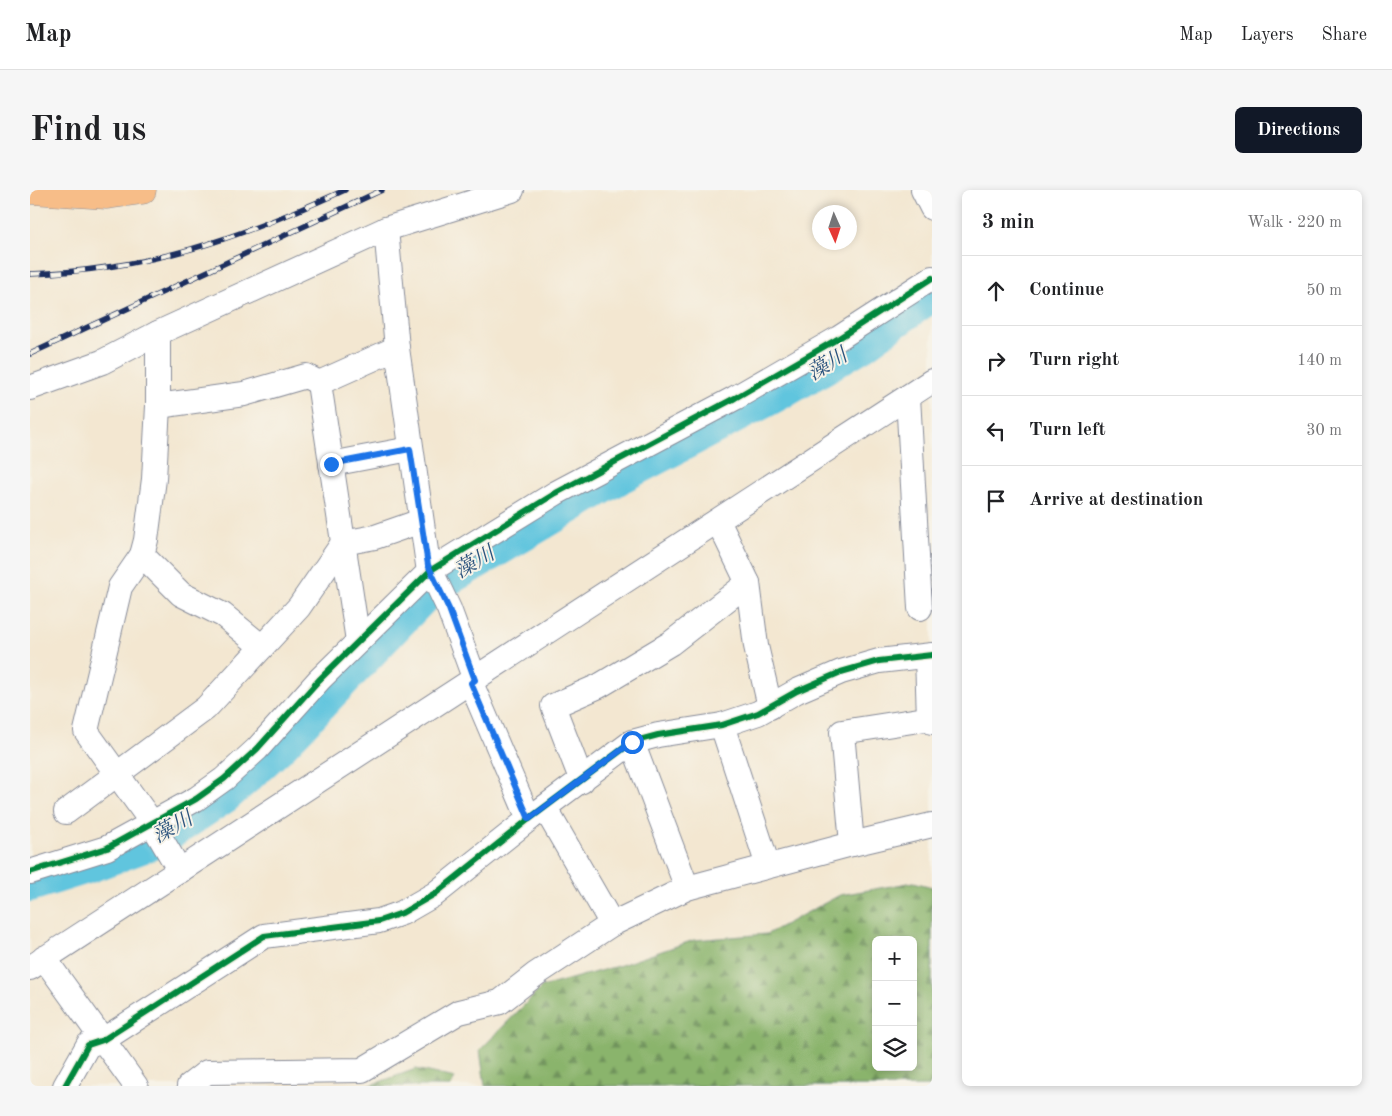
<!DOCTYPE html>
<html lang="en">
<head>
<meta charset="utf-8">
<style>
	:root { --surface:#fff; --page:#f6f6f6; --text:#202124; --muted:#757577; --line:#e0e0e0; --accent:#111827 }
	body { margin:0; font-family:"Old Standard TT","Noto Serif JP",serif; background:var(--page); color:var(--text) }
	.controls { position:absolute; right:15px; bottom:15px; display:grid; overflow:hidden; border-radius:8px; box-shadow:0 2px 8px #0003 }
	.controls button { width:45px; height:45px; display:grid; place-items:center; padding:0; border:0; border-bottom:1px solid var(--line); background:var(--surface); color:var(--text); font:25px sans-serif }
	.compass { position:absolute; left:782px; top:15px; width:45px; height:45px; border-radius:50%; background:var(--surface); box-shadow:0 2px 8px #0003; rotate:177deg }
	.stop { position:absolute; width:15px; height:15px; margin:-11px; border:4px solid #1a73e8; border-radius:50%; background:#fff }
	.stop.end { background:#1a73e8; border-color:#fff; box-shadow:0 1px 5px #0008 }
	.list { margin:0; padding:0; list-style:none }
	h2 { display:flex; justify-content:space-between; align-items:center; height:65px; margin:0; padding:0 20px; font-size:21px }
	h2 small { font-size:16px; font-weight:400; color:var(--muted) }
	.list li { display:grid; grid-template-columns:32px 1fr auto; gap:15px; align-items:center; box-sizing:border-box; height:70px; padding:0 20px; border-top:1px solid var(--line) }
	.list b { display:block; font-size:19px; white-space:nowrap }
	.list em { font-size:16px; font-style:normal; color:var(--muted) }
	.icon { flex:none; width:28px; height:28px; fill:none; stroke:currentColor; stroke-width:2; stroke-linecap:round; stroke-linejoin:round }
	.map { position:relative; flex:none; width:902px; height:896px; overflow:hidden; border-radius:8px }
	header { display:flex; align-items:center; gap:30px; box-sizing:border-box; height:70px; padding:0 25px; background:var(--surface); border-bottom:1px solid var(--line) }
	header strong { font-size:24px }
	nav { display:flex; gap:28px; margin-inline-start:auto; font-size:18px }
	.intro { display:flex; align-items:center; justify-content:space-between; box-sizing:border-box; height:120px; padding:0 30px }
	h1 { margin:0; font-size:35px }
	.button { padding:12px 22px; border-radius:8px; background:var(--accent); color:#fff; font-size:18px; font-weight:700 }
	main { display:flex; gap:30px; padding:0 30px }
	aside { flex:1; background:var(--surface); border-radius:8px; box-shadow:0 2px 8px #0003 }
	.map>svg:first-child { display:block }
	.forest { fill:url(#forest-firs); stroke:#527265; fill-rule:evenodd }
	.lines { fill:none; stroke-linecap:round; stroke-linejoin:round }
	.river { stroke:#60c5de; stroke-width:34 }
	.minor-casing { stroke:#878b98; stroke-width:26 }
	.highway-casing { stroke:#878b98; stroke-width:29 }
	.minor { stroke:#fff; stroke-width:24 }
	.highway { stroke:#f7bd88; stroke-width:28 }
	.rail-casing { stroke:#1b2f5e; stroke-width:5.5 }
	.rail { stroke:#f7f3e8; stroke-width:4; stroke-dasharray:11; stroke-linecap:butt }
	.cycleway-casing { stroke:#f7f3e8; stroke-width:9 }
	.cycleway { stroke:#00873e; stroke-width:6 }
	.route { stroke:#1a73e8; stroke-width:6 }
	.labels { text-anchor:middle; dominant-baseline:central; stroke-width:4; stroke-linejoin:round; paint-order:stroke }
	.water-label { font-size:21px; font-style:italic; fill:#2c547e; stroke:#f7f3e8 }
</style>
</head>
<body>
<header>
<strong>Map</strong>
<nav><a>Map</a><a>Layers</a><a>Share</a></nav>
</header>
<div class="intro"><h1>Find us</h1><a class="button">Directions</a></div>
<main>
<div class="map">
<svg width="902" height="896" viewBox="0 0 902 896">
	<defs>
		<pattern id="forest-firs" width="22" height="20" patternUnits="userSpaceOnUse" patternTransform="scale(1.25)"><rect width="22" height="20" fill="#8ab46c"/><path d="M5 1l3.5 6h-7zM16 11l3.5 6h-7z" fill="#70935c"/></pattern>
	</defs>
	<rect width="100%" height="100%" fill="#f7f3e8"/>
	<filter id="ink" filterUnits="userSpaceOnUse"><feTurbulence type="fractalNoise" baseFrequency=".02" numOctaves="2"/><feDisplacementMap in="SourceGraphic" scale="10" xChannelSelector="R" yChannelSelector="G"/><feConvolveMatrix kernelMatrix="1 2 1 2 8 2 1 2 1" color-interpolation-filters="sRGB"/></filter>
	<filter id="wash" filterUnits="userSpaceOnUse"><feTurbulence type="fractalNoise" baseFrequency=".0096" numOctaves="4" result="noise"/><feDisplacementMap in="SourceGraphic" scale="20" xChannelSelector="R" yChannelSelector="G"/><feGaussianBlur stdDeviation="1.12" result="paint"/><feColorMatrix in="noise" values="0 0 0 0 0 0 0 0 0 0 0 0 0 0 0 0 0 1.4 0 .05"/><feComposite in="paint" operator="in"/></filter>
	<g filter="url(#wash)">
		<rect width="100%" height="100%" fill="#f3e7d1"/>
		<g class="forest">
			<path d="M 884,692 L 902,697 L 902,896 L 455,896 L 450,860 L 512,797 L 591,775 L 664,750 L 737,744 L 810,705 ZM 846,750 L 883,750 L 883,877 L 846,877 Z"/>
			<polygon points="386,879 425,888 421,896 338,896"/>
		</g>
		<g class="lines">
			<polyline class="river" points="0,695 54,678 122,653 140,643 197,605 249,558 400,400 594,285 756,200 834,154 902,105"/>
		</g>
	</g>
	<g filter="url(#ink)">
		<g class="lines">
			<g class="minor-casing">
				<g id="minor">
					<polyline points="893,0 902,18"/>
					<polyline points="356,39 367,158 398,375 419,419 445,490"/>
					<polyline points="128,143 128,216 124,289 116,350 112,365 90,397 56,541 120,630 150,681"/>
					<polyline points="0,198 72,172 128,143 356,39 482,0"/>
					<polyline points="878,207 890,418"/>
					<polyline points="128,216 214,204 276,186 289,193"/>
					<polyline points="301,274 380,259"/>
					<polyline points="688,331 718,393 726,456 740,517"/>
					<polyline points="112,365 151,404 193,425 232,457"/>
					<polyline points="328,451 289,193 367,158"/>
					<polyline points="897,466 899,529 902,532"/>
					<polyline points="441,493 499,629"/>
					<polyline points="692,535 738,676"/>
					<polyline points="602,552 657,698"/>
					<polyline points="552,591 523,516 569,496 641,453 718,393"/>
					<polyline points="515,618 582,734"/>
					<polyline points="36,622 176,518 269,417 313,353 345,347 391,331"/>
					<polyline points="822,654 812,542 902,528"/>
					<polyline points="0,682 77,658 166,609 194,589 227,559 289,490 401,380 526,303 705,208 809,148 902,88"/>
					<polyline points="14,768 106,896"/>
					<polyline points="0,778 902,191"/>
					<polyline points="35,896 58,855 73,850 234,746 349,731 372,723 405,704 499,629 602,552 628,545 692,535 728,523 767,501 811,482 849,471 902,465"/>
					<polyline points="159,896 177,882 332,880 429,822 470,812 506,784 582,734 657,698 822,654 902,635"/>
				</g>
			</g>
			<g class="highway-casing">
				<polyline id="highway" points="2,0 77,5 112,0"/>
			</g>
			<use href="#minor" class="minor"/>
			<use href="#highway" class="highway"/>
			<g class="rail-casing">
				<g id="rail">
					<path d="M 0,84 C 119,80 207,49 315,0"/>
					<polyline points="0,164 352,0"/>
				</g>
			</g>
			<use href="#rail" class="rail"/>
			<g class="cycleway-casing">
				<g id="cycleway">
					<polyline points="0,682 77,658 166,609 194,589 227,559 289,490 401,380 526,303 705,208 809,148 902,88"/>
					<polyline points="35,896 58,855 73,850 234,746 349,731 372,723 405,704 499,629 602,552 628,545 692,535 728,523 767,501 811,482 849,471 902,465"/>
				</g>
			</g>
			<use href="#cycleway" class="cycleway"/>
		</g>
	</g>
	<g class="lines" filter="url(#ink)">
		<polyline class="route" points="301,274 380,259 398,375 419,419 445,490 441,493 499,629 602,552"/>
	</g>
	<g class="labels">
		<g class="water-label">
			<text transform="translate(798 175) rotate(-31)">藻川</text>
			<text transform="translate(445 373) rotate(-30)">藻川</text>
			<text transform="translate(143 638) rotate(-29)">藻川</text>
		</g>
	</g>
</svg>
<div class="controls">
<button>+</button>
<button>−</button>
<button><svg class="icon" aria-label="layers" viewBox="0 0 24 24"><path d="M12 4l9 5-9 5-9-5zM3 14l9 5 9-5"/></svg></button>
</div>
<svg class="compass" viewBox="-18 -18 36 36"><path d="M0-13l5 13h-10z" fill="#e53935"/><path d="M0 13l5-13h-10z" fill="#757577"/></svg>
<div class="stop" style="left:602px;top:552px"></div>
<div class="stop end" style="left:301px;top:274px"></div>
</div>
<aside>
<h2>3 min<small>Walk · 220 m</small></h2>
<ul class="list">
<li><svg class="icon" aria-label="ahead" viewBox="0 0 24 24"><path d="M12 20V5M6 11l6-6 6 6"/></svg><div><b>Continue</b></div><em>50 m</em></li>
<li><svg class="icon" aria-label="right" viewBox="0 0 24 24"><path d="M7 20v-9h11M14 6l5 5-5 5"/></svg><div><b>Turn right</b></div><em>140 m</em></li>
<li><svg class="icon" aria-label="left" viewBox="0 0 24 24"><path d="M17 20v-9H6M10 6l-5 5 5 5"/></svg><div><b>Turn left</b></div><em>30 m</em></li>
<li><svg class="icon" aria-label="arrive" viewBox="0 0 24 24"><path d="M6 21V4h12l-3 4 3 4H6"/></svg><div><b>Arrive at destination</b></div></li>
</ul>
</aside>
</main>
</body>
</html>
